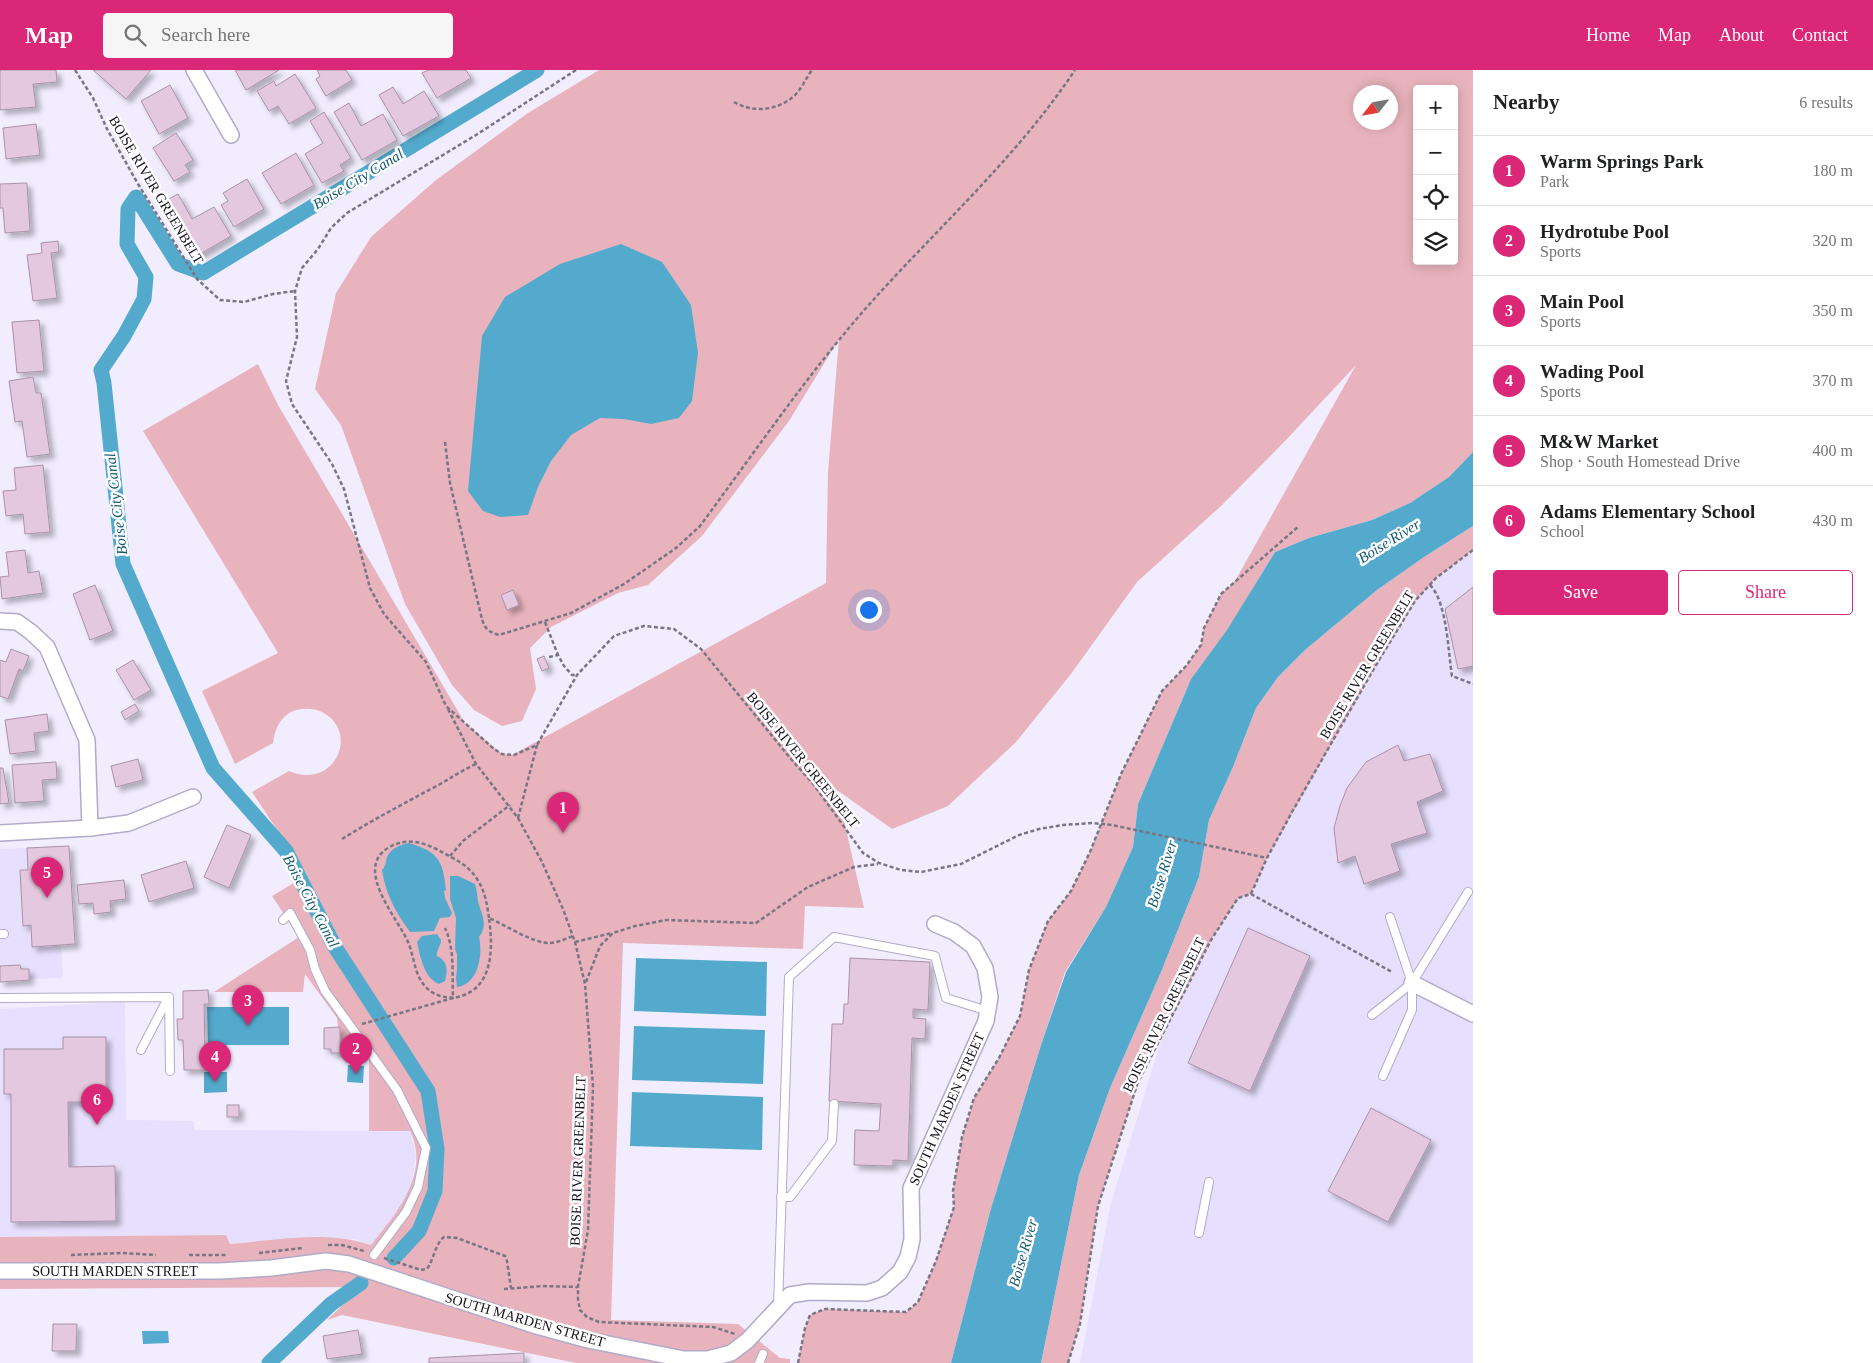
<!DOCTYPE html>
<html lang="en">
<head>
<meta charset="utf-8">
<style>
	:root { --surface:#fff; --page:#f6f6f6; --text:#202124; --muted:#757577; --line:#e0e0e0; --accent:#db2777 }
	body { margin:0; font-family:Georgia,serif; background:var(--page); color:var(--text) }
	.controls { position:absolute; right:15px; top:15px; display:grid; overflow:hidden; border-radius:5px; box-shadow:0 2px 12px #0003 }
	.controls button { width:45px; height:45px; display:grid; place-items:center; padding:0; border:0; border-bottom:1px solid var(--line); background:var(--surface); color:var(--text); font:25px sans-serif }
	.compass { position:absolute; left:1353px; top:15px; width:45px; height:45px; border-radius:50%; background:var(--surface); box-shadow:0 2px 12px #0003; rotate:239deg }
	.you { position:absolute; left:868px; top:539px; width:18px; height:18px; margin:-12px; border:4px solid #fff; border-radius:50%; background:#1a73e8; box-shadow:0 0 0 8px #1a73e833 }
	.badge { display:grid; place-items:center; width:32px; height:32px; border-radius:50%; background:var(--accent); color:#fff; font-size:16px; font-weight:700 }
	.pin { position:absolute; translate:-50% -41px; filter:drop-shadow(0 1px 2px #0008) }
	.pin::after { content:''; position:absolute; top:26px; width:18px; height:15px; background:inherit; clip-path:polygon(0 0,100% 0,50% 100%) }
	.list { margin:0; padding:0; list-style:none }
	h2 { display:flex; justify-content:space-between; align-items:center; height:65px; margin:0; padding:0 20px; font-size:21px }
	h2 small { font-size:16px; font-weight:400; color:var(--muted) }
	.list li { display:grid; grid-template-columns:32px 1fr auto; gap:15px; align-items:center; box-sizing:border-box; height:70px; padding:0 20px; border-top:1px solid var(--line) }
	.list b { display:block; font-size:19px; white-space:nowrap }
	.list p { margin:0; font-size:16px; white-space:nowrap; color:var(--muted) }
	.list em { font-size:16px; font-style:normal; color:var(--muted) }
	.actions { display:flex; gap:10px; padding:15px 20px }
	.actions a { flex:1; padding:11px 0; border:1px solid var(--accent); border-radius:5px; text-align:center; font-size:18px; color:var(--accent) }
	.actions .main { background:var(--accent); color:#fff }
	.icon { flex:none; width:28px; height:28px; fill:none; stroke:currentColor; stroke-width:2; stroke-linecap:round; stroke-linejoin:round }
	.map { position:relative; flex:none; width:1473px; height:1293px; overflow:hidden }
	header { display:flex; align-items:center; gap:30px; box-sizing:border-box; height:70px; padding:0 25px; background:var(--accent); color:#fff }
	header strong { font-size:24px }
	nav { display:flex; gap:28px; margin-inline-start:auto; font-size:18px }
	.search { width:350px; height:45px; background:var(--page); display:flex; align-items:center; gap:12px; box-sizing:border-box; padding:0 18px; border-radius:5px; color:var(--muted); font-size:19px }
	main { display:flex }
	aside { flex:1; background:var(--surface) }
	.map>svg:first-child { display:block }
	.built { fill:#e6dffd }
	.green { fill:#e8b3bd; fill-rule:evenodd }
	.water { fill:#53aacc }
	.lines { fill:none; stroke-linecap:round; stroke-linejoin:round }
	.canal { stroke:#53aacc; stroke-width:15 }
	.building { fill:#e3c8df; stroke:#aa92a7; filter:url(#shadow) }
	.lane-casing { stroke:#b1abc8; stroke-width:10 }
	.street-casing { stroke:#b1abc8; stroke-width:18 }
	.path { stroke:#797684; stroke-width:2.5; stroke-dasharray:4 2.5; stroke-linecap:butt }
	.lane { stroke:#fff; stroke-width:8 }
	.street { stroke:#fff; stroke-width:15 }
	.labels { text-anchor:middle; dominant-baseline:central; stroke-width:5; stroke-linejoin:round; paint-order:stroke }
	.street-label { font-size:14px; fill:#14111c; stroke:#fdfdfd }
	.water-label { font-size:15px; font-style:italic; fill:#155a72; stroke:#fdfdfd }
</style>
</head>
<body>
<header>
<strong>Map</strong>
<div class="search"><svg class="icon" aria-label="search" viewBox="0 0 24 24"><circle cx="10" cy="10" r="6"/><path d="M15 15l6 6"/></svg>Search here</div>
<nav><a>Home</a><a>Map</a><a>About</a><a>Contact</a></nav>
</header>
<main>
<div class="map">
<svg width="1473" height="1293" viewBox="0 0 1473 1293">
	<defs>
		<filter id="shadow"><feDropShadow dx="4.5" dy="4.5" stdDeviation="2.5" flood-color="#0004"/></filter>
	</defs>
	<rect width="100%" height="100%" fill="#f1edff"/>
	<g class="built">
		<polygon points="1473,466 1473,1293 1080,1293 1111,1133 1209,815 1284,617"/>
		<polygon points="67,776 72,874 61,875 63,908 0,910 0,779"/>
		<polygon points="125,932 126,1050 194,1051 194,1060 410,1061 416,1085 413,1106 410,1120 389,1152 371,1175 355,1169 312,1168 230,1174 226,1165 0,1167 0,939"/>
	</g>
	<g class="green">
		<path d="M 599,0 L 1473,0 L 1473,382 L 1449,407 L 1410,433 L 1372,450 L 1309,468 L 1275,482 L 1227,561 L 1191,609 L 1138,734 L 1133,777 L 1106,837 L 1065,902 L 1041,975 L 990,1142 L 951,1293 L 798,1293 L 805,1258 L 810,1245 L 825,1239 L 906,1242 L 918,1232 L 936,1191 L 954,1137 L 953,1121 L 962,1067 L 974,1028 L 999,988 L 1020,946 L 1029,900 L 1048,851 L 1071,821 L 1090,782 L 1121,704 L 1162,621 L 1186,596 L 1201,575 L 1204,558 L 1221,524 L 1235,511 L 1356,295 L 1286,370 L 1222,435 L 1137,512 L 1071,604 L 1016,672 L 948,736 L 892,759 L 837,720 L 864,838 L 805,836 L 803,879 L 623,873 L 611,1250 L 738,1254 L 780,1288 L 790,1289 L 790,1293 L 576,1293 L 342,1245 L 327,1250 L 362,1217 L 0,1219 L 0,1167 L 226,1165 L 230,1174 C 277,1170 326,1160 371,1175 C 396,1144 431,1103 410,1061 L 369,1061 L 369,988 L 341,987 L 337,948 L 305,904 L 303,922 L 214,922 L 299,867 L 272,826 L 307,805 L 252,722 L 289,701 C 334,721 361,662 322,642 C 314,638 305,638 296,640 C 281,645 275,658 273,673 L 235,694 L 202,621 L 278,583 L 143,361 L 258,294 L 278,335 L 465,653 L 502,684 L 512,685 L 826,513 L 828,402 L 839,269 L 789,351 L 702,466 L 648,515 L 618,523 L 551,557 L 530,578 L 536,619 L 522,651 L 502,656 L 474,640 L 452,615 L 405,534 L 341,355 L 315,319 L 336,223 L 371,167 L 436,110 L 528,43 ZM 1417,19 L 1454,19 L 1454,191 L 1417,191 ZM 1360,22 L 1390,22 L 1390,52 L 1360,52 Z"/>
		<polygon points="1473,456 1473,480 1436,508 1415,531 1376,595 1267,788 1251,824 1238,828 1211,870 1138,1012 1098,1136 1080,1254 1068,1293 1041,1293 1079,1105 1110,1018 1161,902 1199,807 1209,750 1233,697 1256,638 1278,607 1305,580 1377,520 1424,487"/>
	</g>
	<g class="water">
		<polygon points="621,174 662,192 691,235 698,283 692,331 679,348 651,354 624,349 600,348 571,365 551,391 538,417 528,445 500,447 483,441 468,421 482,266 505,227 560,194"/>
		<polygon points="1473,382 1473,456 1424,487 1377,520 1305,580 1278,607 1256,638 1233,697 1209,750 1199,807 1161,902 1110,1018 1079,1105 1041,1293 951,1293 990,1142 1041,975 1066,902 1106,837 1133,777 1138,734 1191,609 1227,560 1275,482 1309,468 1372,450 1410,433 1449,407"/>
		<path d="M 409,773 C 439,782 443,791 446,820 L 444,821 L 445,828 L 452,843 L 450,847 L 440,848 L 434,861 L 410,862 C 395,841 386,825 382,800 C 387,795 385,790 388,785 C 393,777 401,775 409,773 Z"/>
		<path d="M 450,806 L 458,806 L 475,814 C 477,820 477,825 478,831 C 481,843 489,855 479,867 C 483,884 479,914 457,917 L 456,908 L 457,899 L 457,884 L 455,879 L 456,848 L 450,829 Z"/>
		<path d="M 437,864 L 441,870 C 441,876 436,880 437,886 C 448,891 448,901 445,911 L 439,914 C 424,908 420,886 417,872 L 422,866 Z"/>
		<polygon points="636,888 767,892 766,946 634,941"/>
		<polygon points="207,937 289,937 289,975 208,975"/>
		<polygon points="634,956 765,960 763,1014 632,1010"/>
		<polygon points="348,995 364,996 363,1013 347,1012"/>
		<polygon points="204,1002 227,1002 227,1022 204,1023"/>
		<polygon points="632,1022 763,1027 762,1080 630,1076"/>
		<polygon points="142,1261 168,1261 169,1273 143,1274"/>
	</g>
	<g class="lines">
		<g class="canal">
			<polyline points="394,1188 419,1161 435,1121 437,1079 428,1021 335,877 286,781 213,698 123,494 104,313 101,300 124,266 144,229 146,207 127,174 128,139 136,127 178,194 203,203 537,0"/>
			<polyline points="269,1293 331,1234 361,1213"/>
		</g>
	</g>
	<g class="building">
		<polygon points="0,0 56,0 57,12 33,14 36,37 0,40"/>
		<polygon points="93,0 151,0 126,29"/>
		<polygon points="235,0 279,0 246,20"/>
		<polygon points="317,0 346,0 352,10 326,26 316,9 320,6"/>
		<polygon points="428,0 466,0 471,8 437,28 422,3"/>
		<polygon points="295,4 316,38 289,54 278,36 269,41 257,21 274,11 276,16"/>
		<polygon points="170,15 188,48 159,64 141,31"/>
		<polygon points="393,17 403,34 424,21 439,46 403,66 379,25"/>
		<polygon points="349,33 361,56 383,44 397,70 362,90 334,42"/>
		<polygon points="324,42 351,88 340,95 344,101 322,113 305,84 323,73 310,51"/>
		<polygon points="36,54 40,85 6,89 3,58"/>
		<polygon points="176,63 193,90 185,95 190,102 174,111 153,78"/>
		<polygon points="296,83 314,115 281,134 262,103"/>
		<polygon points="247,109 264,139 234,157 221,135 228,131 223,123"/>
		<polygon points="27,113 30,161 5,163 3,138 0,138 0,114"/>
		<polygon points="178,124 192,149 214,137 231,166 195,187 163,132"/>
		<polygon points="58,171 59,182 51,183 57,228 33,231 27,185 42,183 41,173"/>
		<polygon points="39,250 44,301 17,303 12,252"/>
		<polygon points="33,307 36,323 41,323 50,384 27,387 22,351 15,352 9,311"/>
		<polygon points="43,395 50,462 25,464 23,444 6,446 3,421 16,420 14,398"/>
		<polygon points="25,480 28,503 39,501 43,523 2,529 0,507 9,506 6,482"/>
		<polygon points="95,515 113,561 90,570 73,524"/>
		<polygon points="1473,517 1473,596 1458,599 1445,539"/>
		<polygon points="513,520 519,535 507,540 501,525"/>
		<polygon points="11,579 29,586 23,601 19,599 8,629 0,626 0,590 6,592"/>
		<polygon points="544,586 549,598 542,601 537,589"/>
		<polygon points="133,590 151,620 134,630 116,600"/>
		<polygon points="135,634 139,641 125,650 121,642"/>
		<polygon points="47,644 49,661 34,663 36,681 10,684 5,650"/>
		<polygon points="1398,675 1404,691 1430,684 1443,721 1417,732 1427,763 1391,774 1400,801 1364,814 1355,786 1338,793 1334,758 1340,736 1347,718 1366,692"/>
		<polygon points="138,689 143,710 116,717 111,696"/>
		<polygon points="56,692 57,709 42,710 44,731 15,733 12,695"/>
		<polygon points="0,698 3,698 9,733 0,734"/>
		<polygon points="227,755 251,765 229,818 204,807"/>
		<polygon points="69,776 75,874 32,877 31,855 23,856 20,800 28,800 27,778"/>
		<polygon points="186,791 194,818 149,832 141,805"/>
		<polygon points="124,810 126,829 110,831 111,842 94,844 93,833 79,834 77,815"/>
		<polygon points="1248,858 1310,886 1250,1021 1188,993"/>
		<polygon points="850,888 930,892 928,940 913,939 913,948 926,949 925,969 912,968 908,1091 893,1090 893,1096 854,1095 855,1060 879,1061 881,1034 829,1031 832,954 843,954 844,934 848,934"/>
		<polygon points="20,895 21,899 29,899 29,910 0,912 0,896"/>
		<polygon points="208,920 209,934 204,934 205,984 209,984 210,1000 184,1000 183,970 178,970 177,949 183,949 183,921"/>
		<polygon points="340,957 340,983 331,983 331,979 324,979 324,958"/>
		<polygon points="63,967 106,967 106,1032 68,1032 69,1097 115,1096 116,1151 11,1152 11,1024 4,1024 4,979 63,979"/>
		<rect x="227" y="1035" width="12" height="12"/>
		<polygon points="1371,1038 1431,1070 1388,1152 1328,1121"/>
		<polygon points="53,1254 77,1254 76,1281 52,1281"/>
		<polygon points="358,1260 362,1284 327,1289 323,1266"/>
		<polygon points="524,1283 524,1293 429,1293 429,1288"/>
	</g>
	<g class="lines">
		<g class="lane-casing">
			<g id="lane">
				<polyline points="283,850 290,843 310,880 315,899 325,921 397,1020 426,1078 418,1117 406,1142 374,1185"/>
				<polyline points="0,864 4,864"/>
				<polyline points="0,928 169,927 170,1001"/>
				<polyline points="1372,945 1412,913 1468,822"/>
				<polyline points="141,980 168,928"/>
				<polyline points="1383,1006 1412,940 1412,913 1390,847"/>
				<polyline points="781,1127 790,1127 832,1071 834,1034"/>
				<polyline points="1199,1163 1209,1112"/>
				<polyline points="778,1237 789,907 834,867 935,886 946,928 988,941"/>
				<polyline points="759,1293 763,1284"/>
			</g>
		</g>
		<g class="street-casing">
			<g id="street">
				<polyline points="194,0 231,65"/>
				<polyline points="0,551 17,552 31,562 47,577 87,670 90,758"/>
				<polyline points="0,763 90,758 129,753 193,727"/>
				<polyline points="1412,913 1473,944"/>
				<polyline points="0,1201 220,1201 271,1198 326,1191 349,1194 533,1255 588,1270 684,1289 708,1289 731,1283 747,1271 790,1225 809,1222 867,1223 882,1218 900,1202 908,1187 912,1169 911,1118 986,951 990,927 985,898 973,876 954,862 935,854"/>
			</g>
		</g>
		<g class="path">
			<polyline points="75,0 93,28 107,59 138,114 197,209 220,230 244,232 273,224 295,221"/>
			<polyline points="576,0 476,65 347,143 331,158 318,179 302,198 295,221 297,267 286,311 292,334 332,394 344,419 370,518 384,544 426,592 446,636 494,679 502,684 514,685 537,675 577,605 614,566 644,556 674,559 701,579 791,689 814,715 863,783 879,793 901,800 921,802 961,794 1019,765 1039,759 1063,755 1092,753 1112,755 1267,788"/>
			<path d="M 734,32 C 753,43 777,41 794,26 C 801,20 806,8 812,0"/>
			<path d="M 445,372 L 450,413 L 480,541 C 483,554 484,561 499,565 L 571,543 L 624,514 L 676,478 L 700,456 C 757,379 811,299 875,228 C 942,154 1020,83 1075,0"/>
			<path d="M 1430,515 C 1447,532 1448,581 1452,606 L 1473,614"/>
			<polyline points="545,552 558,585"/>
			<polyline points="549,587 558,585 564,596 572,605 577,605"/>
			<polyline points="448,639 476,694 518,748 542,792 563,839 575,872 585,914 593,1017 588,1160 578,1217 578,1230 580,1240 587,1247 599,1252 713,1257 735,1264"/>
			<polyline points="518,748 537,675"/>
			<path d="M 342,769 C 371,751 401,735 431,719 C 447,711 460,701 476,694"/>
			<polyline points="450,786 463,771 510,735"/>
			<polyline points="1251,824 1267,788 1292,742 1376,595 1415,531 1436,508 1473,480"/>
			<path d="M 489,848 C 487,834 485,821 477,809 C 470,798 462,793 451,787 C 431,776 411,764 388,778 C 353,799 399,850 408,872 C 415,888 414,908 429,920 C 436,926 448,929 458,927 C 494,918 493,878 489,848 C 505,855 533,873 549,873 C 557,873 565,869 573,866"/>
			<polyline points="575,872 612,863"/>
			<polyline points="586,912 600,876 613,863 635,856 666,850 756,853 808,817 854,797 878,794"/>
			<path d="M 362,954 L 453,928 C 452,905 455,879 445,858"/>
			<polyline points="328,1175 342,1175 364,1181"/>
			<polyline points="259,1183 303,1178"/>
			<polyline points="71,1185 122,1183 156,1185"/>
			<polyline points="189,1185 226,1185"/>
			<path d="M 384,1188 L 421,1200 L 427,1199 C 434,1189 435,1174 444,1167 L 457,1168 L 505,1186 L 507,1191 L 511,1218"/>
			<polyline points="504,1219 542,1216 578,1217"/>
			<polyline points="798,1293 805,1258 810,1245 825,1239 906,1242 918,1232 936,1191 954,1137 953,1121 962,1067 974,1028 999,988 1020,946 1029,900 1048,851 1071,821 1090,782 1121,704 1162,621 1186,596 1201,575 1204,558 1221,524 1299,456"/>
			<polyline points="1068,1293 1080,1254 1098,1136 1138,1012 1211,870 1238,828 1251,824 1392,902"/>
		</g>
		<use href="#lane" class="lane"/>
		<use href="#street" class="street"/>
	</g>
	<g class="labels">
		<g class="street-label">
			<text transform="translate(156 120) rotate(59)">BOISE RIVER GREENBELT</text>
			<text transform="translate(1367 595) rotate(-59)">BOISE RIVER GREENBELT</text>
			<text transform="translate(803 690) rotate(51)">BOISE RIVER GREENBELT</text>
			<text transform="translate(1164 945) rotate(-64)">BOISE RIVER GREENBELT</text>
			<text transform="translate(947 1039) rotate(-66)">SOUTH MARDEN STREET</text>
			<text transform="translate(578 1091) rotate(-88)">BOISE RIVER GREENBELT</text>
			<text x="115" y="1201">SOUTH MARDEN STREET</text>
			<text transform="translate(525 1250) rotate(16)">SOUTH MARDEN STREET</text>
		</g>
		<g class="water-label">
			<text transform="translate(358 109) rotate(-31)">Boise City Canal</text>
			<text transform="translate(116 434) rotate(-97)">Boise City Canal</text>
			<text transform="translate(1389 471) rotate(-32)">Boise River</text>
			<text transform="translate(1162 804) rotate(-73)">Boise River</text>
			<text transform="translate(311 831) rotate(62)">Boise City Canal</text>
			<text transform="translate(1023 1183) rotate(-74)">Boise River</text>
		</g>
	</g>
</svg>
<div class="controls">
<button>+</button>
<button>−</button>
<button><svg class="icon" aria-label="locate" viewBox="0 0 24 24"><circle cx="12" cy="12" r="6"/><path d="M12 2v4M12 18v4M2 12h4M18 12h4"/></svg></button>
<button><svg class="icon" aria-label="layers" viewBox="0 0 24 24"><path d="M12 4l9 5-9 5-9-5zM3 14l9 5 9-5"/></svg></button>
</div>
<svg class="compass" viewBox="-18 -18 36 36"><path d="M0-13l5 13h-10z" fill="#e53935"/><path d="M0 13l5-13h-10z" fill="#757577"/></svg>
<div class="you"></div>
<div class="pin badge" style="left:563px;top:763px">1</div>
<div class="pin badge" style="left:356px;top:1004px">2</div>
<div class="pin badge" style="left:248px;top:956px">3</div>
<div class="pin badge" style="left:215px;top:1012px">4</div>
<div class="pin badge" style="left:47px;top:828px">5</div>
<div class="pin badge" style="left:97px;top:1055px">6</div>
</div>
<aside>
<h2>Nearby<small>6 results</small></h2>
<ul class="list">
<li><span class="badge">1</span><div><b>Warm Springs Park</b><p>Park</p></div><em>180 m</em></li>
<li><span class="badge">2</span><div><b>Hydrotube Pool</b><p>Sports</p></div><em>320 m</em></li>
<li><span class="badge">3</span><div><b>Main Pool</b><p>Sports</p></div><em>350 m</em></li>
<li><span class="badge">4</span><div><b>Wading Pool</b><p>Sports</p></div><em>370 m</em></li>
<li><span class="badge">5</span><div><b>M&amp;W Market</b><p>Shop · South Homestead Drive</p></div><em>400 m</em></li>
<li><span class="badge">6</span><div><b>Adams Elementary School</b><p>School</p></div><em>430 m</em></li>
</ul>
<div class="actions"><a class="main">Save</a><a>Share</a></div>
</aside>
</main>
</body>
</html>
